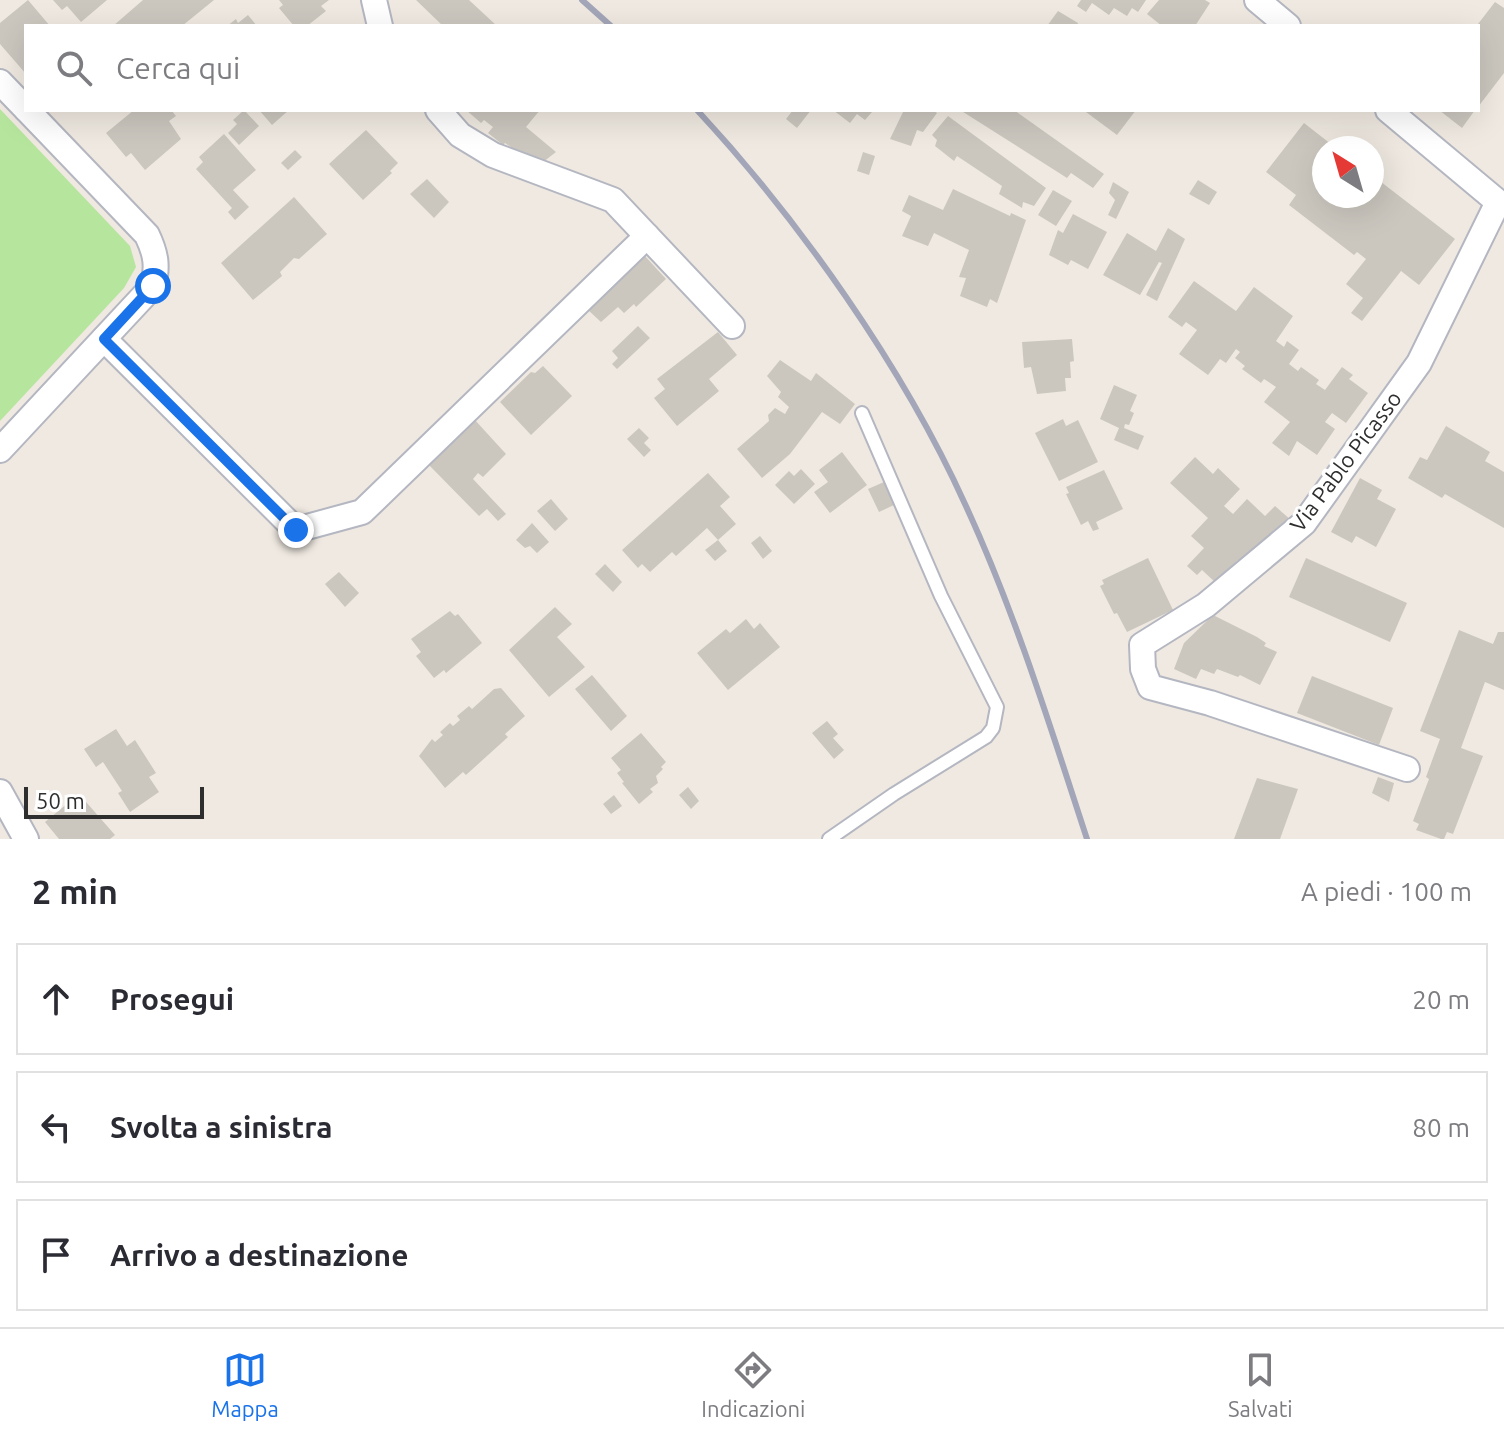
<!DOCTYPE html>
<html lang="it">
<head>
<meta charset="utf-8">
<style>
	:root { --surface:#fff; --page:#f7f7f7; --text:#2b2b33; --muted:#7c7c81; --line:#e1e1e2; --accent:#1a73e8 }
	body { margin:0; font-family:Ubuntu,sans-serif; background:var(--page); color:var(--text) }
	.compass { position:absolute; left:1312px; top:136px; width:72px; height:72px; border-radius:50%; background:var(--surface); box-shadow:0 8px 32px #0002; rotate:323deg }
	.scale { position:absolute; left:24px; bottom:20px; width:180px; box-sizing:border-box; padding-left:8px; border:4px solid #2e2e2e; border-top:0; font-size:22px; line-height:28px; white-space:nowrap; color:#2e2e2e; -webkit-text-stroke:6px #fff; paint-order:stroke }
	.stop { position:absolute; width:24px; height:24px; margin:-18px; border:6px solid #1a73e8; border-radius:50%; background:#fff }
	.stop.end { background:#1a73e8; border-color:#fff; box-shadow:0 2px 8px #0008 }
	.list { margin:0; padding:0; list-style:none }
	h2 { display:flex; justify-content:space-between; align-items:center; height:104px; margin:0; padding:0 32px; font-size:34px }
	h2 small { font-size:26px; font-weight:400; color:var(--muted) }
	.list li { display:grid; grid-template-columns:52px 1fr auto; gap:24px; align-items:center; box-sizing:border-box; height:112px; margin:0 16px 16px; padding:0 16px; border:2px solid var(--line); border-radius:0px }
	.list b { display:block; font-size:30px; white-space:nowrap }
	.list em { font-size:26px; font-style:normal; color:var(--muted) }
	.icon { flex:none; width:44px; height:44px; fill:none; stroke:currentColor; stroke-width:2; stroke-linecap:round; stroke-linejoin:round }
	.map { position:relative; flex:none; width:1504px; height:839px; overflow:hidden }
	.search { position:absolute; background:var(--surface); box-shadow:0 8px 32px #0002; left:24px; right:24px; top:24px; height:88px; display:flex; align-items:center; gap:20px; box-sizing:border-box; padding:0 28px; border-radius:0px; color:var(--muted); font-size:30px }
	.sheet { height:488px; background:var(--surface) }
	nav { display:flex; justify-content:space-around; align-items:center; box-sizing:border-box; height:112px; border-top:2px solid var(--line); background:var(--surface); font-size:22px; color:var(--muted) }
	nav a { display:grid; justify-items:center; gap:4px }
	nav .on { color:var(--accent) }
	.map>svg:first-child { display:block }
	.green { fill:#b6e59e }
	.building { fill:#cbc7bf }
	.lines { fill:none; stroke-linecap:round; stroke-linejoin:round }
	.service-casing { stroke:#b4b7c1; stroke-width:16 }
	.minor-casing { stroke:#b4b7c1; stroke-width:28 }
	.service { stroke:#fff; stroke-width:12 }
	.minor { stroke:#fff; stroke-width:24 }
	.rail { stroke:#a3a6b8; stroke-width:6 }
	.route { stroke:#1a73e8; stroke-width:10 }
	.labels { text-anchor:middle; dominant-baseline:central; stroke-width:7; stroke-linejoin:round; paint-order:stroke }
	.street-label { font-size:22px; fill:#2e2e2e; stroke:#fff }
</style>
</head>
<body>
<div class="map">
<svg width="1504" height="839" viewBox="0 0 1504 839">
	<rect width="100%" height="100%" fill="#efe9e1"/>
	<polygon class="green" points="0,109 130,246 136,267 124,288 0,421"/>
	<g class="building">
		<polygon points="28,0 50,26 26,26 26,74 0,44 0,23"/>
		<polygon points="53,0 107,0 81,22 67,6 62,10"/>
		<polygon points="143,0 214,0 182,26 113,26"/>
		<polygon points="279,0 329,0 321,6 326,11 307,26 294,26 279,8 283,5"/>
		<polygon points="416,0 469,0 497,26 443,26"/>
		<polygon points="1081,0 1146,0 1138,12 1132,8 1127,16 1114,8 1109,15 1092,3 1086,12 1077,6"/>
		<polygon points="1159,0 1205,0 1210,3 1195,26 1162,26 1147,14"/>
		<polygon points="1495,2 1504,8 1504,73 1478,107 1478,24"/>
		<polygon points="1058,11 1078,23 1077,26 1047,26"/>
		<polygon points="248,15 257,26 227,26 236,19 238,23"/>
		<polygon points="134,110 171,110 176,116 169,121 181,139 145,170 131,153 126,157 106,133"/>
		<polygon points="244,110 259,126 239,145 228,133 237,124 233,120"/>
		<polygon points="259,110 289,110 272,125"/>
		<polygon points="466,110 540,110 526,127 556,152 538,166 505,143 503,145 488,133 493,127 484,120 481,123"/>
		<polygon points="793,110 811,110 797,128 786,119"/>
		<polygon points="833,110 869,110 872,112 865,120 857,114 850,123"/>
		<polygon points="904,110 933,110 937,113 923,132 917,130 911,146 890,139"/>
		<polygon points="960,110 1014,110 1104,174 1093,188 1071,173 1067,178"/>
		<polygon points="1087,110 1136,110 1117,135 1086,112"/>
		<polygon points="1439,110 1475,110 1462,128"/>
		<polygon points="948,116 1046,188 1034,206 1023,202 1022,208 999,194 1002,186 957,156 954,161 935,146 937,140 932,135"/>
		<polygon points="1304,123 1336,148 1324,148 1324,196 1372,196 1372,175 1455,239 1419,285 1401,271 1362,321 1351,313 1363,298 1346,284 1366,259 1357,252 1354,255 1289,205 1296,195 1266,172"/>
		<polygon points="366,130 398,163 390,171 392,173 363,200 329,164"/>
		<polygon points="224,134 256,170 233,190 249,207 235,220 228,212 232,208 196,169 203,162 199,157"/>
		<polygon points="295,150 302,157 288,170 281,163"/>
		<polygon points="863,152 875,156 869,175 857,171"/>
		<polygon points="427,179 449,202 434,218 410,194"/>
		<polygon points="1198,180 1217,192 1209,205 1189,194"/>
		<polygon points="1113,182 1129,192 1116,219 1108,215 1115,200 1109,193"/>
		<polygon points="953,189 1010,216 1011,213 1026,220 997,303 990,299 987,307 960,296 966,278 959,277 969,250 934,233 928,246 902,236 911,216 902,211 909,195 943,210"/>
		<polygon points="1053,190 1072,201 1056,226 1038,215"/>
		<polygon points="294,197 327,234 299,259 294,258 280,272 282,276 253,300 221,263"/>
		<polygon points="1073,214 1107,232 1088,269 1071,260 1068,265 1049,255 1058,230 1063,233"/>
		<polygon points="1168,228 1185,239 1157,301 1146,295 1162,263 1159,262 1140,295 1103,275 1127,233 1156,251"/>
		<polygon points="644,255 666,279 636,307 634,304 624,313 618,307 601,322 587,309"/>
		<polygon points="1194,281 1236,311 1254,287 1293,316 1276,341 1284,347 1287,341 1299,350 1289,364 1298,371 1301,367 1319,380 1316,384 1325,390 1342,367 1353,375 1349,379 1368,393 1346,423 1332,413 1325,422 1335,429 1317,455 1297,441 1289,456 1272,443 1290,422 1264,402 1276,387 1264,379 1261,383 1242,369 1245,366 1235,358 1240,352 1236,349 1226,363 1220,359 1208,375 1179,354 1197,330 1186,322 1182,327 1168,317"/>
		<polygon points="638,326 650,338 617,369 612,364 618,358 612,351"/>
		<polygon points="718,332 737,355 709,379 719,391 677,426 654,398 665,389 657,379"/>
		<polygon points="1072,339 1074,361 1070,362 1071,378 1065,378 1066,391 1037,394 1031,367 1024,368 1022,342"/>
		<polygon points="780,360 811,381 816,373 855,404 840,424 822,412 790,454 762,478 737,449 769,421 768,415 775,408 785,414 789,407 778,397 781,392 767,376"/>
		<polygon points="543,366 572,396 531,435 500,402 531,372 535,373"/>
		<polygon points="1114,385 1137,395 1130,411 1134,413 1129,425 1125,424 1124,428 1144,436 1138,450 1114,440 1119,428 1100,419"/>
		<polygon points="474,419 506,454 483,477 478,473 473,479 506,514 498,521 487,509 479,516 429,465"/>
		<polygon points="1063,419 1066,426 1078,420 1098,462 1059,481 1035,433"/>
		<polygon points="1446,426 1490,452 1485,461 1504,472 1504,528 1445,494 1442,498 1408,478 1420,457 1427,460"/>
		<polygon points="639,428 649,438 644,443 651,450 644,457 627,439"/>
		<polygon points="842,452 867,485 830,513 814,492 828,482 819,470"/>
		<polygon points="1195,457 1213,474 1218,468 1240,489 1224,506 1233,514 1247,499 1265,516 1275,506 1292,521 1243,564 1238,560 1216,583 1202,570 1197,575 1187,566 1204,548 1191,536 1208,518 1170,483"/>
		<polygon points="801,469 815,484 794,504 775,485 789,471 794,476"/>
		<polygon points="1104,470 1123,509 1096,522 1099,529 1093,531 1088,521 1081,525 1066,494 1069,493 1066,487"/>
		<polygon points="708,473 730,497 720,506 736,524 718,540 707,528 676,556 672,552 650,572 642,564 638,568 622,550"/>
		<polygon points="1360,478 1382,490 1377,499 1396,509 1376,547 1356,536 1352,543 1331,532"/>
		<polygon points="884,482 894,505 879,512 868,489"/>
		<polygon points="551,499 568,519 555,531 537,511"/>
		<polygon points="532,523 549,542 537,553 530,546 525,548 516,540"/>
		<polygon points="760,536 772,551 763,559 751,543"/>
		<polygon points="718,540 727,551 715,561 705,550"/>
		<polygon points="1148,558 1173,610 1127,632 1117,613 1114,614 1100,586 1104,584 1102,580"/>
		<polygon points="1306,558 1407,603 1390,642 1289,597"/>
		<polygon points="605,564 622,582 613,592 595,574"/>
		<polygon points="339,572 359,593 345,607 325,584"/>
		<polygon points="555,607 572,624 557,637 585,667 549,697 509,650"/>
		<polygon points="450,611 455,616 458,614 482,643 446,673 444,670 434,678 416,656 421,652 411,639"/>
		<polygon points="1213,615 1257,637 1266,643 1264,646 1277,652 1260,685 1240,675 1238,677 1217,669 1214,674 1201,669 1196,679 1174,669 1184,643"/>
		<polygon points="746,619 754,629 760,623 780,647 728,690 697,653 726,629 730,633"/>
		<polygon points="1459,630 1493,644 1498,632 1504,632 1504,690 1485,682 1461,748 1483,756 1453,834 1447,832 1444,839 1441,839 1416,830 1419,824 1413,821 1429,779 1426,777 1440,739 1420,731"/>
		<polygon points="592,675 627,716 611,731 575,689"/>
		<polygon points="1312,676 1393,708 1379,745 1297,713"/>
		<polygon points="501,688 525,716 505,734 508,737 466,775 463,772 445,788 419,756 432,739 435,742 443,735 440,732 450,723 453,726 460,720 457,716 469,706 472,709 494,689"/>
		<polygon points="827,721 838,734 833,738 844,750 834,759 812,733"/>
		<polygon points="116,729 127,746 135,740 156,773 149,777 159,792 130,812 118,793 122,791 103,762 96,767 84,749"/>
		<polygon points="641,733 666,762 661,767 663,769 656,776 658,783 650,789 653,792 639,804 622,783 624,782 617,773 621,770 611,758"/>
		<polygon points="1378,777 1394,783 1389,802 1372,793"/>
		<polygon points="1257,778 1298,789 1280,839 1234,839"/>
		<polygon points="688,787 699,801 691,809 679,795"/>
		<polygon points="79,794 115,835 110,839 59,839 45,822"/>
		<polygon points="614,795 622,806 611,814 603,804"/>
	</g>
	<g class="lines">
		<g class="service-casing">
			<polyline id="service" points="829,839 894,794 986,737 993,728 997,707 941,596 862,413"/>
		</g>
		<g class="minor-casing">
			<g id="minor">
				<polyline points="374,0 380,26"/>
				<polyline points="1257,0 1288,26"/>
				<polyline points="0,82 26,109"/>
				<polyline points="438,110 460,135 493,155 613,200 732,326"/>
				<polyline points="1388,110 1498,202 1419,363 1304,523 1206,605 1142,645 1143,669 1150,687 1210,703 1407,769"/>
				<polyline points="104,339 296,530 362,512 647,236"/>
				<path d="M 0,450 L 153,286 C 158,266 156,254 147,235 L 27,110"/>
				<polyline points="0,792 26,839"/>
			</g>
		</g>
		<use href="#service" class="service"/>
		<use href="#minor" class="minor"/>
		<g class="rail">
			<polyline points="582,0 611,26"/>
			<path d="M 697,110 C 799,220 903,367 965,504 C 1015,612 1050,726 1087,839"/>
		</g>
	</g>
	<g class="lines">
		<polyline class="route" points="153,286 104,339 296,530"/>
	</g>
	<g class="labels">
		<g class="street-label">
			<text transform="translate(1345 461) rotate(-53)">Via Pablo Picasso</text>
		</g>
	</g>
</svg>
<svg class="compass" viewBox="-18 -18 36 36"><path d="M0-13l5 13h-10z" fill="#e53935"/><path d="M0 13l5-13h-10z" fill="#7c7c81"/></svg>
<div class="scale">50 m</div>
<div class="stop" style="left:153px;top:286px"></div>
<div class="stop end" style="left:296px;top:530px"></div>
<div class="search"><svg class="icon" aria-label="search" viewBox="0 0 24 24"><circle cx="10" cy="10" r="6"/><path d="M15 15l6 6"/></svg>Cerca qui</div>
</div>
<section class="sheet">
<h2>2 min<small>A piedi · 100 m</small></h2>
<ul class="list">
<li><svg class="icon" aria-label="ahead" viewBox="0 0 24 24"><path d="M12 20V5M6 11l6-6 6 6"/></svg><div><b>Prosegui</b></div><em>20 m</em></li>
<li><svg class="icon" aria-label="left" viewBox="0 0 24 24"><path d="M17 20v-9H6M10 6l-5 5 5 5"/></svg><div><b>Svolta a sinistra</b></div><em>80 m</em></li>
<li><svg class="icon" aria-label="arrive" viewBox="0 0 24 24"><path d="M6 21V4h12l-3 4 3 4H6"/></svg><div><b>Arrivo a destinazione</b></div></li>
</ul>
</section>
<nav>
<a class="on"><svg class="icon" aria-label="map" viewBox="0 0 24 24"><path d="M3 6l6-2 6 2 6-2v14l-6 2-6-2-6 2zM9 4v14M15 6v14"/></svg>Mappa</a>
<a><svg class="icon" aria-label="directions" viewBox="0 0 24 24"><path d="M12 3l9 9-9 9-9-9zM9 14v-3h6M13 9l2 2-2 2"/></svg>Indicazioni</a>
<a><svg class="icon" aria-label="saved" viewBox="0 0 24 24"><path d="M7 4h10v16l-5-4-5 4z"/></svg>Salvati</a>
</nav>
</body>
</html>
